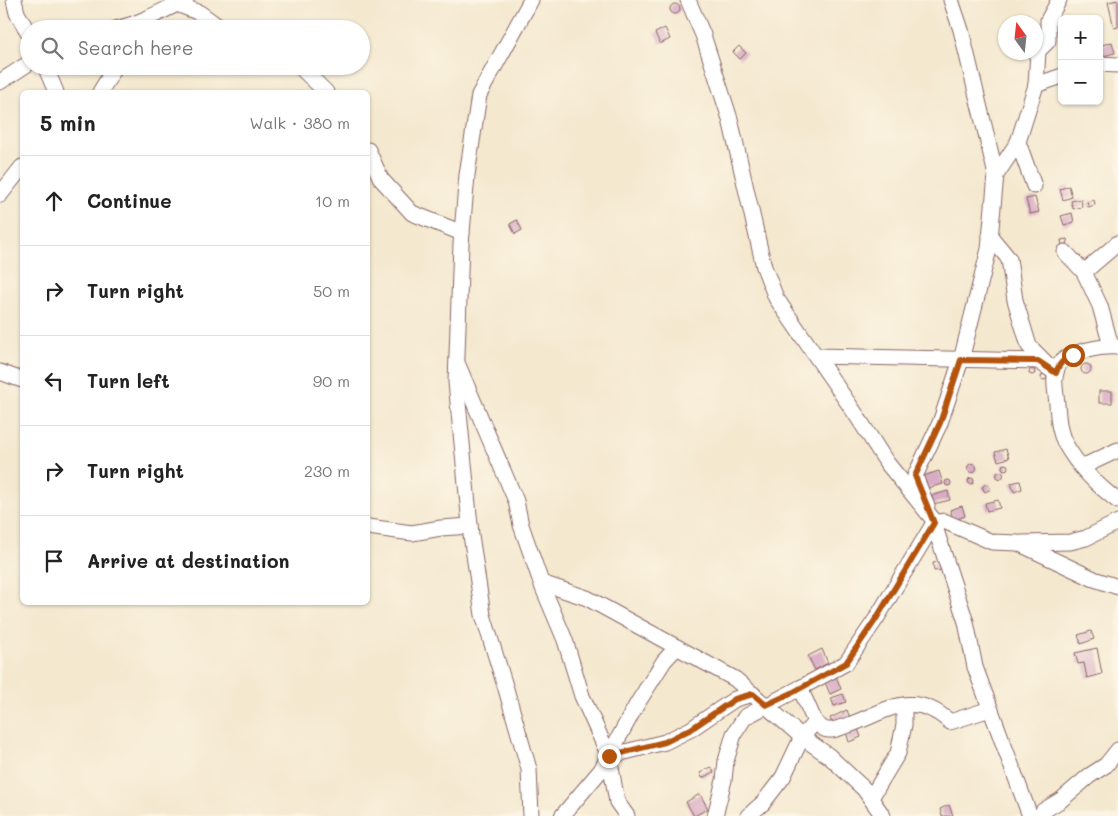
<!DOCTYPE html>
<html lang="en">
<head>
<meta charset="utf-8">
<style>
	:root { --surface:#fff; --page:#f6f6f6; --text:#222; --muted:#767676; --line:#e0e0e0 }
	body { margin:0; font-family:Mali,sans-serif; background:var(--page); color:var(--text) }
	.controls { position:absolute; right:15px; top:15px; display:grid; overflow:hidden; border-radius:8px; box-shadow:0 1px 4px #0004 }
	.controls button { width:45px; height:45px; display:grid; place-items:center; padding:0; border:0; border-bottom:1px solid var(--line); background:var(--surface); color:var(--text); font:25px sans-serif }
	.compass { position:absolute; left:998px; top:15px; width:45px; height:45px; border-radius:50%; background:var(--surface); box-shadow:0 1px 4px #0004; rotate:345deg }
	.stop { position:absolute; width:15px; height:15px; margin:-11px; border:4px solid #b45309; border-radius:50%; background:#fff }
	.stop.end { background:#b45309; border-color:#fff; box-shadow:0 1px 5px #0008 }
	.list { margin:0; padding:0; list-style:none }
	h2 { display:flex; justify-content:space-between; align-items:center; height:65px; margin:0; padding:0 20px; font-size:21px }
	h2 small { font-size:16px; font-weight:400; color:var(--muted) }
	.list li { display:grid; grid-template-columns:32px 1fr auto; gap:15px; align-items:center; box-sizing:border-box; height:90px; padding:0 20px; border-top:1px solid var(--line) }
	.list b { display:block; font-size:19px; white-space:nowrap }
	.list em { font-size:16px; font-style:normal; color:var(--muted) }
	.icon { flex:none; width:28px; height:28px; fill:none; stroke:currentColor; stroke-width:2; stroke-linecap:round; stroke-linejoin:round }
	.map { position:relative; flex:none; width:1118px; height:816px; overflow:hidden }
	.search { position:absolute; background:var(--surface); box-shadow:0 1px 4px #0004; left:20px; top:20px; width:350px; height:55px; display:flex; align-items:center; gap:12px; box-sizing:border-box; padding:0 18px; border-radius:28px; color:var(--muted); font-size:19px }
	.panel { position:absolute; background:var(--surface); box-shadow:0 1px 4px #0004; left:20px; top:90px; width:350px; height:515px; border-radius:8px }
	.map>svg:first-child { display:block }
	.building { fill:#d8acc4 }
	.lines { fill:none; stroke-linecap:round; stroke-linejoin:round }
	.minor-casing { stroke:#866564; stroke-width:17 }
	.minor { stroke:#fff; stroke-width:15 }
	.route { stroke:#b45309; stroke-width:6 }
</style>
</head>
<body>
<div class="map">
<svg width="1118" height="816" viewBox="0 0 1118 816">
	<rect width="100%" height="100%" fill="#fcf5e5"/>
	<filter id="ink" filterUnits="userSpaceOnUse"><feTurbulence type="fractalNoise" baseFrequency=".02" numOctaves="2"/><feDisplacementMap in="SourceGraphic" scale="10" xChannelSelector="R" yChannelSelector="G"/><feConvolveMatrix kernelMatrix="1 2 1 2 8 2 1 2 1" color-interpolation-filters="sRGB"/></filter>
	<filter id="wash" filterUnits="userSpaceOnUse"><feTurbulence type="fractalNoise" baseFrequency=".0096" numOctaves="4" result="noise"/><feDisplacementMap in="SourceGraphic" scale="20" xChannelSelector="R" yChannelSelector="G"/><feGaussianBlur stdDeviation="1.12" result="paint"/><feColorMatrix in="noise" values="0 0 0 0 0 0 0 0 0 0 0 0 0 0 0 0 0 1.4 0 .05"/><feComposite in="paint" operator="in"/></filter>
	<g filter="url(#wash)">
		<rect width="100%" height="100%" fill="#f4e8cf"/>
		<g id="blocks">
			<g class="building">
				<polygon points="1118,0 1118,27 1114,28 1108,2"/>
				<circle cx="675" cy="9" r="5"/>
				<polygon points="1028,15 1030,22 1020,22 1019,17"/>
				<polygon points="665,28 670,39 660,44 655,33"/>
				<polygon points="1112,42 1115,53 1099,57 1099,46"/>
				<polygon points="739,46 746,53 740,59 733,52"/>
				<polygon points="1069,186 1072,197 1063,200 1060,189"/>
				<polygon points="1035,197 1039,212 1030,214 1026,199"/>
				<polygon points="1081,199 1082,207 1073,209 1071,201"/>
				<polygon points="1094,200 1095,205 1088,207 1087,202"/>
				<polygon points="1072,213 1074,222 1064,225 1061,216"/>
				<polygon points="517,220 522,230 515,234 510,224"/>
				<polygon points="1067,239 1068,243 1062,245 1061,240"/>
				<circle cx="1086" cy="369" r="5"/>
				<circle cx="1032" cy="372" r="3"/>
				<circle cx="1044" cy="377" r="3"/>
				<rect x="1099" y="391" width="13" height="12"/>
				<polygon points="1006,449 1009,458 998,461 995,452"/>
				<circle cx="972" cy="468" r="4.5"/>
				<circle cx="1005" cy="467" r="3"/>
				<polygon points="939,471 943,484 923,489 920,477"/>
				<circle cx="1000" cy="475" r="3.5"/>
				<circle cx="971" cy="481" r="3"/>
				<circle cx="948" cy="483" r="3"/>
				<polygon points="1020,481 1022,489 1014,492 1011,483"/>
				<polygon points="987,483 991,489 985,492 982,487"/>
				<polygon points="948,491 950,500 929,505 927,497"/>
				<polygon points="998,500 1000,508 987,511 985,503"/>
				<polygon points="962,506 965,516 954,520 950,510"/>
				<polygon points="940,562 942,570 934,571 933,563"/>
				<polygon points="1091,631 1094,639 1081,644 1078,635"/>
				<polygon points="1097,648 1102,674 1087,678 1084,663 1078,664 1075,653"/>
				<polygon points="822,649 828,663 815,670 808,656"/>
				<polygon points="836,676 841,689 830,694 824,680"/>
				<polygon points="843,694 846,702 834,706 831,698"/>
				<polygon points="847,710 850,718 833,725 830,718"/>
				<polygon points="856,724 861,737 849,742 845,728"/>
				<polygon points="711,767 714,772 702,778 700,773"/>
				<polygon points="700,794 708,809 694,816 686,802"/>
				<polygon points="949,805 953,816 942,816 940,809"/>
			</g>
		</g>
	</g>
	<g filter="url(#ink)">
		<use href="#blocks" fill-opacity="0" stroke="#866564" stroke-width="1"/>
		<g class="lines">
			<g class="minor-casing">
				<g id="minor">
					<polyline points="14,0 17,13 29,34"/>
					<polyline points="688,0 703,35 730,119 764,267 776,298 855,413 887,463 932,518 966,622 975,667 1030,816"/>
					<polyline points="177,4 200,13 222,29"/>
					<path d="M 115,29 C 140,24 162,11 185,0"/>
					<polyline points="1099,64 1118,65"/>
					<polyline points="45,66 56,92"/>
					<polyline points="299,66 326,92"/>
					<polyline points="0,82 29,63"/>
					<polyline points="1036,85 1038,51 1048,41 1048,20 1059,0"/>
					<polyline points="100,92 116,66"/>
					<polyline points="1018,142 1036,85 1062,76"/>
					<polyline points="368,150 381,179 412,213 462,233"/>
					<polyline points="996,175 1018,142 1034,186"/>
					<polyline points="0,195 22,167"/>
					<polyline points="990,236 1009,259 1015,300 1029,346 1048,365"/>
					<polyline points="1065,252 1084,272"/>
					<polyline points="1111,346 1100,306 1084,272 1118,243"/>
					<path d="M 1118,347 C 1103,346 1066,351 1058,366 C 1052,378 1056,392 1057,404 C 1058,418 1059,433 1066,445 C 1079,468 1098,486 1118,501"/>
					<polyline points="816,356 1038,361 1056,373"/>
					<polyline points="458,365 516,501 521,525 543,588 565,640 582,696 609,756 617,802 627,816"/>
					<polyline points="0,372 22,380"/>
					<polyline points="1082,467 1118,450"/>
					<polyline points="927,506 915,476 940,423 961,360 989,249 996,175 961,30 951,0"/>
					<polyline points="368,527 412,533 441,528 470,526"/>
					<polyline points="1022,543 1070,542 1086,538 1118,522"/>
					<polyline points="542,583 587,598 735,679 802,737 829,756 864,789 883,816"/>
					<path d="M 815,722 C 819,725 823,730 828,730 C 834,731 841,727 846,726 C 885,713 911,687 950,722 L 990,709"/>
					<polyline points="609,756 665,742 691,729 735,699 753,694"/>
					<polyline points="871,798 898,753 904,725 904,705"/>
					<polyline points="531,816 529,769 506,689 483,615 471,535 456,382 461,244 467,175 479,95 531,0"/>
					<polyline points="562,816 601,770 637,704 664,661 677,647"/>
					<polyline points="715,816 724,780 726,761 734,734 745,717 800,688"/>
					<polyline points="748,816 763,803 783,777 802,737 815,722 800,688 846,663 876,619 934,523 944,521 992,542 1018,543 1094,579 1118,587"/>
					<polyline points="1040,816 1043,811 1061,800 1089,776 1106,765 1118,750"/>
				</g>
			</g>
			<use href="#minor" class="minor"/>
		</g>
	</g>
	<g class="lines" filter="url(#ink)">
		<path class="route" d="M 609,756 L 665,742 L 691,729 L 735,699 L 753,694 L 766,705 L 790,694 L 846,663 L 876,619 L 934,523 L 915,476 L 940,423 L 961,360 L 1038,361 L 1056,373 C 1059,363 1064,359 1073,355"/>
	</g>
</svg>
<div class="controls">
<button>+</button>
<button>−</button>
</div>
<svg class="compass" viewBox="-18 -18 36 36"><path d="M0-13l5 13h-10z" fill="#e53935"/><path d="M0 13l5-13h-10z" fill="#767676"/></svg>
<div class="stop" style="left:1073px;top:355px"></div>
<div class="stop end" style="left:609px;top:756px"></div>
<div class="search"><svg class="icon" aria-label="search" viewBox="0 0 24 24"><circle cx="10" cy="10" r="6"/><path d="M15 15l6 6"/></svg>Search here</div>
<section class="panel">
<h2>5 min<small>Walk · 380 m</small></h2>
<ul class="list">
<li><svg class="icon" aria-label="ahead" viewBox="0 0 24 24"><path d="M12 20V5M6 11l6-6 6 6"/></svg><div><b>Continue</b></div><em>10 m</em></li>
<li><svg class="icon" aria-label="right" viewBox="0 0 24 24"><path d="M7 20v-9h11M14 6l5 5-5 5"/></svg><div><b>Turn right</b></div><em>50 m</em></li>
<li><svg class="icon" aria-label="left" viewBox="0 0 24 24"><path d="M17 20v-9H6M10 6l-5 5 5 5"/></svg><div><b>Turn left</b></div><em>90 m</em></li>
<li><svg class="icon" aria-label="right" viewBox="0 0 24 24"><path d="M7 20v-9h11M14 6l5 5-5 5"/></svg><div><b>Turn right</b></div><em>230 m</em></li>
<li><svg class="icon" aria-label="arrive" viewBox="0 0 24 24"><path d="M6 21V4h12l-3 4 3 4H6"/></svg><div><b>Arrive at destination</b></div></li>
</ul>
</section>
</div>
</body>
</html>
